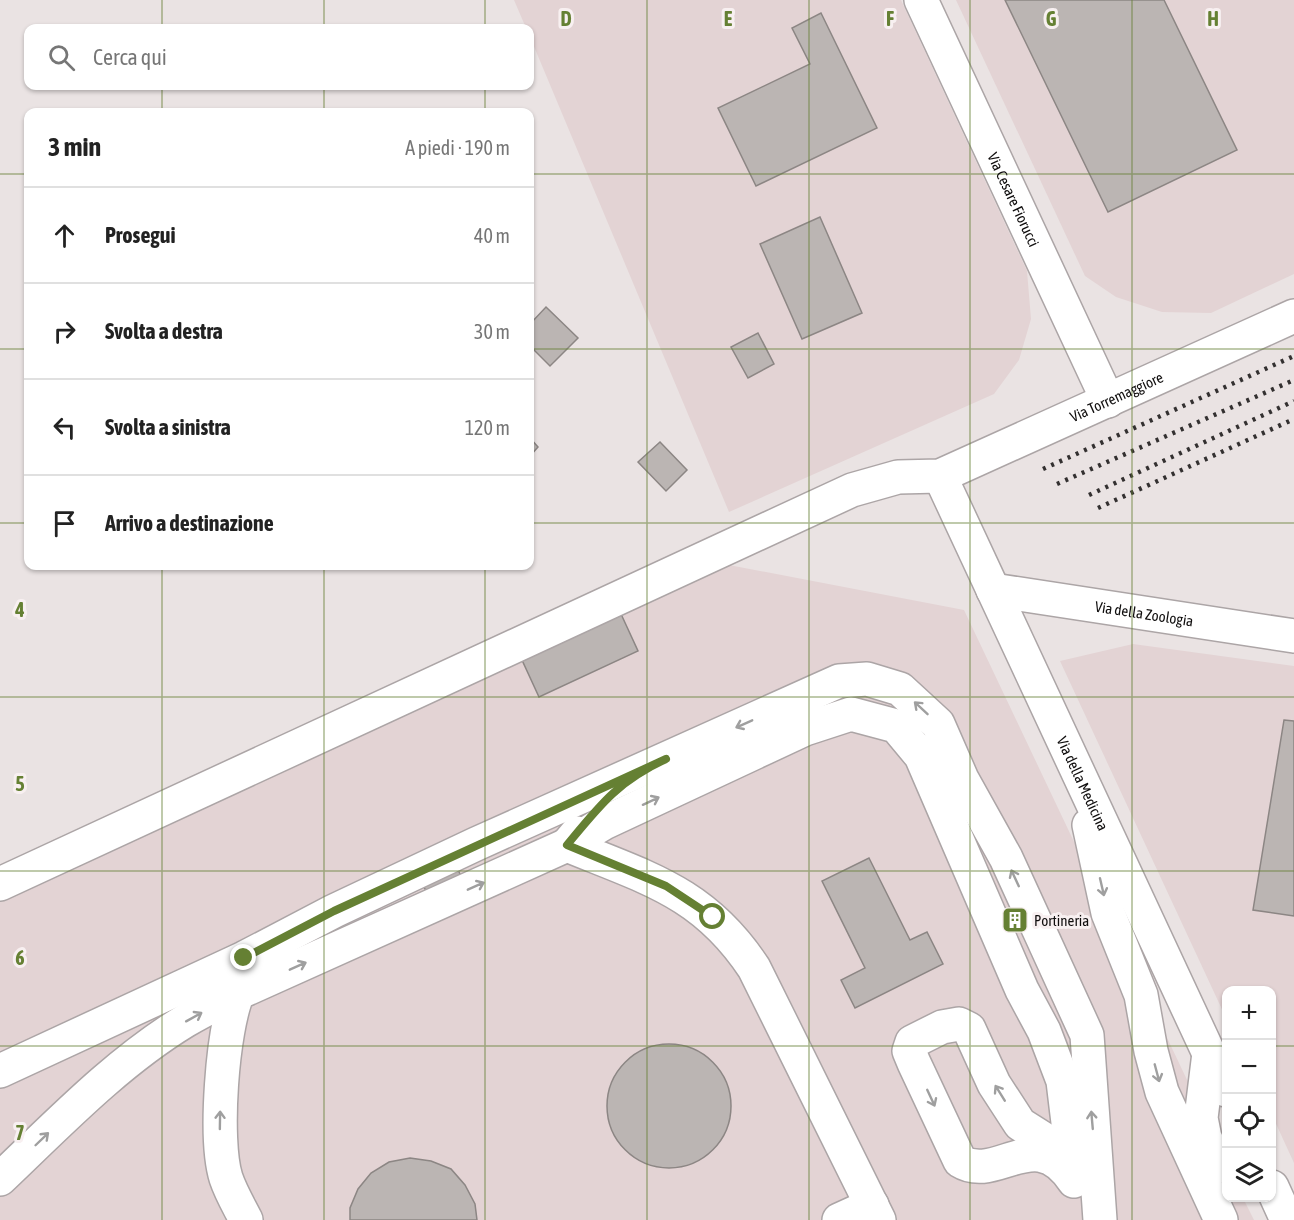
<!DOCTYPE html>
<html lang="it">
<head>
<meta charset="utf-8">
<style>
	:root { --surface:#fff; --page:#f6f6f6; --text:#222; --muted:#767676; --line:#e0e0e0 }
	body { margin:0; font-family:"Asap Condensed",sans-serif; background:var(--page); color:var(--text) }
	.controls { position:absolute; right:18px; bottom:18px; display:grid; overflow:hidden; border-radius:12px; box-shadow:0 2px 4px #0004 }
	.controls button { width:54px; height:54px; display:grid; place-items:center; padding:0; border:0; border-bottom:2px solid var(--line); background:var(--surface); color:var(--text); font:30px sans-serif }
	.stop { position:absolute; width:18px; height:18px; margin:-14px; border:4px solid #658033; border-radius:50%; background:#fff }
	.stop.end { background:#658033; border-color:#fff; box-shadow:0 2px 6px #0008 }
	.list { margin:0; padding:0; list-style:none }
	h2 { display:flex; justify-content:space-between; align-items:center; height:78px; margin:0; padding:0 24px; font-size:26px }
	h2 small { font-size:20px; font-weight:400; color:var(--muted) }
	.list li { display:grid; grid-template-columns:39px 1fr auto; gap:18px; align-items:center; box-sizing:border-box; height:96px; padding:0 24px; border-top:2px solid var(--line) }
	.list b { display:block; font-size:22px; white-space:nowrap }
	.list em { font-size:20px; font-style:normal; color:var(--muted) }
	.icon { flex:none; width:33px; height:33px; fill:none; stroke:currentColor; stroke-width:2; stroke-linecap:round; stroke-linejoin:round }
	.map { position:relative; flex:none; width:1294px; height:1220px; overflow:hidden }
	.search { position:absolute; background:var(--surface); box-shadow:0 2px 4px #0004; left:24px; top:24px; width:510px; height:66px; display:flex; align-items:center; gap:15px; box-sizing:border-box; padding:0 21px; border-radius:12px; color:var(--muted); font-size:22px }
	.panel { position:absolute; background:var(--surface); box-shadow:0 2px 4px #0004; left:24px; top:108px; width:510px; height:462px; border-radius:12px }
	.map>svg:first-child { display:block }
	.built { fill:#e3d3d4 }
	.building { fill:#bbb5b3; stroke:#8c8684; stroke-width:1.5 }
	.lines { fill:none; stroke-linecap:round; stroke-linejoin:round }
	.minor-casing { stroke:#aca5a6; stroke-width:36 }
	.minor { stroke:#fff; stroke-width:33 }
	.rail { stroke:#333030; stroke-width:4.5; stroke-dasharray:3 6; stroke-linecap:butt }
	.oneway { stroke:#9f9f9f }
	.route { stroke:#658033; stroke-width:8 }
	.grid { fill:none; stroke:#658033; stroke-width:1.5; stroke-opacity:0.55 }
	.labels { text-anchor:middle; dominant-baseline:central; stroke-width:6; stroke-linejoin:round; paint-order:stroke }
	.street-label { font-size:15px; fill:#100e0e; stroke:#f8f0f1 }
	.poi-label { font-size:15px; fill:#100e0e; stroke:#f8f0f1; text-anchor:start }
	.grid-label { font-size:20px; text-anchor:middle; font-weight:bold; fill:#658033; stroke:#f8f0f1; stroke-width:6; stroke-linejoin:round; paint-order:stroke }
</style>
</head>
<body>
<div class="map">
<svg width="1294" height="1220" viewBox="0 0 1294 1220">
	<rect width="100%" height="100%" fill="#eae3e3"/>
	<g class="built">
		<polygon points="514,0 901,0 1027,271 1031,319 1019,360 994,394 729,512 530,37 530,28 526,28"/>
		<polygon points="956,0 1294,0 1294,274 1211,313 1162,312 1116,297 1085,276"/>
		<polygon points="713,562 964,610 1226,1162 1226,1198 1243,1198 1254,1220 0,1220 0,896"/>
		<polygon points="1133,644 1294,666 1294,1163 1272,1115 1272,990 1226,990 1226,1018 1060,661"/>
	</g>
	<g class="building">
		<polygon points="1005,0 1164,0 1237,150 1108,212"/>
		<polygon points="821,13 877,128 756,186 718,108 810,64 792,28"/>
		<polygon points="820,217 862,313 802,339 760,244"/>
		<polygon points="546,307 578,338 550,366 530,346 530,324"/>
		<polygon points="758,333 774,364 748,378 731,347"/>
		<polygon points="530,438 538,447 530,456"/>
		<polygon points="660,442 687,470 666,491 638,462"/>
		<polygon points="621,614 638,651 539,697 522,660"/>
		<polygon points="1284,720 1294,721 1294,916 1253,910"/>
		<polygon points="452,858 464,882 431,900 418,876"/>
		<polygon points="869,858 910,940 927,932 943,964 855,1008 841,980 865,968 822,881"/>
		<circle cx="669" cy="1106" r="62"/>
		<polygon points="410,1158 431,1161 451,1169 465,1185 475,1204 477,1220 350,1220 350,1208 358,1189 371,1173 389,1162"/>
	</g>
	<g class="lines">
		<g class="minor-casing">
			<g id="minor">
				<path id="s1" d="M 921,0 L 1108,401"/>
				<path id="s2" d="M 940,476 L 1226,1090"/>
				<path id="s3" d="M 993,590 L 1294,636"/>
				<polyline points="1089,825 1108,913 1141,995 1151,1051 1162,1092 1221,1220"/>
				<path d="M 577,833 L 567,845 C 647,878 704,892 754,968 L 879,1220"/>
				<path id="s4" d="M 0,884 L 852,490 L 898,477 L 940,476 L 1294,316"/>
				<polyline points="1209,1053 1201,1118 1205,1138 1219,1166"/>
				<polyline points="0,1071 244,958 334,911 476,844 839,681 867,679 900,689 938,724 962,779 1006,858 1087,1035 1100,1220"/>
				<path d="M 0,1179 C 58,1124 116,1063 185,1021 C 202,1011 220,1002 238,993"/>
				<path d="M 1074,1181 C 1035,1122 997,1184 960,1161 L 914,1063 L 909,1051 L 912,1042 L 942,1027 L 959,1024 L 969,1029 L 994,1084 L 1020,1124 L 1058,1148 L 1073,1152 L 1087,1166"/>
				<polyline points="1272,1187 1287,1220"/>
				<path d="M 246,1220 C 239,1206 231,1193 226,1178 C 214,1140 222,1029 238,993 L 567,845 L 604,823 L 805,729 L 851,714 L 896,726 L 921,756 L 1022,990 L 1044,1031 L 1063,1081 L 1073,1164"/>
				<polyline points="839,1220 872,1205"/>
			</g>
		</g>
		<use href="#minor" class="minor"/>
		<g class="rail">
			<polyline points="1043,469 1294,356"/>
			<polyline points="1057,484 1294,380"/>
			<polyline points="1089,495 1294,401"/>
			<polyline points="1098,508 1294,419"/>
		</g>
	</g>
	<defs><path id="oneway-shaft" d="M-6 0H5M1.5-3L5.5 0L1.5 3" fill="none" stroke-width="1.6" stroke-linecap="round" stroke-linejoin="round" transform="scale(1.5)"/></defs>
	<g class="oneway">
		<use href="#oneway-shaft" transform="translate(921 708) rotate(-137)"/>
		<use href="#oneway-shaft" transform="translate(744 724) rotate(156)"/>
		<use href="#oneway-shaft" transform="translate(651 801) rotate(-25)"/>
		<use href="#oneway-shaft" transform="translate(1015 878) rotate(-115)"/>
		<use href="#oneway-shaft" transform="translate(476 886) rotate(-24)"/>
		<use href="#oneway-shaft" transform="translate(1102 887) rotate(77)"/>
		<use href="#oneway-shaft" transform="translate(298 966) rotate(-24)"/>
		<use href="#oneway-shaft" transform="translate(194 1017) rotate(-29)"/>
		<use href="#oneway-shaft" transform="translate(1157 1073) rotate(75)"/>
		<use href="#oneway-shaft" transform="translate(1000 1093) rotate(-122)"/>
		<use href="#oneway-shaft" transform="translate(931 1098) rotate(65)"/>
		<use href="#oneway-shaft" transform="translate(220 1120) rotate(-89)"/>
		<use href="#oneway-shaft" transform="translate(1092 1120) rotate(-95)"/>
		<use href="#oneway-shaft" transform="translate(42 1139) rotate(-44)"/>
	</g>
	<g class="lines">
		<path class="route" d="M 244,958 L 334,911 L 666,759 C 617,782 600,805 567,845 L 666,886 L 713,917"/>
	</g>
	<path class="grid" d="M 162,0 L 162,28M 324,0 L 324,28M 485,0 L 485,28M 647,0 L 647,1220M 809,0 L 809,1220M 970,0 L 970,1220M 1132,0 L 1132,1220M 162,86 L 162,112M 324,86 L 324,112M 485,86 L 485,112M 0,174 L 28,174M 530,174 L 1294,174M 0,349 L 28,349M 530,349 L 1294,349M 0,523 L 28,523M 530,523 L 1294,523M 162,566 L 162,1220M 324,566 L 324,1220M 485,566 L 485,1220M 0,697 L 1294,697M 0,871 L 1294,871M 0,1046 L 1226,1046M 1272,1046 L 1294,1046"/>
	<defs>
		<g id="building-square" transform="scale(1.35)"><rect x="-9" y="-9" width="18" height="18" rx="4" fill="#658033" stroke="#f8f0f1"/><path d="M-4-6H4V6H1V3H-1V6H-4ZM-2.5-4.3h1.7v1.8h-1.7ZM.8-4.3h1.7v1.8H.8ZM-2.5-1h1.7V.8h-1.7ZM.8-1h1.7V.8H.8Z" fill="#fff"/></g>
	</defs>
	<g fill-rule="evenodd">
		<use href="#building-square" x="1015" y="920"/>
	</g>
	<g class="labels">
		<g class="street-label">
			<text stroke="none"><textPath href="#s1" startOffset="220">Via Cesare Fiorucci</textPath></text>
			<text stroke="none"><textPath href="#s4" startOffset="1222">Via Torremaggiore</textPath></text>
			<text stroke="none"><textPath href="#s3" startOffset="153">Via della Zoologia</textPath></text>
			<text stroke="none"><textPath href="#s2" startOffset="339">Via della Medicina</textPath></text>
		</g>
		<g class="poi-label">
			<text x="1034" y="920">Portineria</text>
		</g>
	</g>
	<g class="grid-label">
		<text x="566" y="26">D</text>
		<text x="728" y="26">E</text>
		<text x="890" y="26">F</text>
		<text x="1051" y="26">G</text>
		<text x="1213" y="26">H</text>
		<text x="20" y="617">4</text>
		<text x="20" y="791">5</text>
		<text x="20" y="965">6</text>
		<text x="20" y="1140">7</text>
	</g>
</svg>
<div class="controls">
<button>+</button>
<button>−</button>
<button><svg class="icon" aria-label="locate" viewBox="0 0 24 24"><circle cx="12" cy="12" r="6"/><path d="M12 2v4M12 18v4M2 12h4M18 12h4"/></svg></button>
<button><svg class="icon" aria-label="layers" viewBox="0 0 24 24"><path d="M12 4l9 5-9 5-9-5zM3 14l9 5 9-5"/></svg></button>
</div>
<div class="stop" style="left:713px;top:917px"></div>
<div class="stop end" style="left:244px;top:958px"></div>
<div class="search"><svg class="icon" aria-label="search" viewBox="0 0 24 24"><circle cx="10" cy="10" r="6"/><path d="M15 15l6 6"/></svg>Cerca qui</div>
<section class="panel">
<h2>3 min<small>A piedi · 190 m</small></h2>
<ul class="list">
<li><svg class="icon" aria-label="ahead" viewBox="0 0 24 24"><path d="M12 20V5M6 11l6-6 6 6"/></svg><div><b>Prosegui</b></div><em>40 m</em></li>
<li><svg class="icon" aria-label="right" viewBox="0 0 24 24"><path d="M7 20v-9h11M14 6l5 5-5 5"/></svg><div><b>Svolta a destra</b></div><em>30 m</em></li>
<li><svg class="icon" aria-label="left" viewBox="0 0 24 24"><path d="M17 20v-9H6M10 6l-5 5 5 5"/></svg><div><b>Svolta a sinistra</b></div><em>120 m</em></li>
<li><svg class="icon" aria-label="arrive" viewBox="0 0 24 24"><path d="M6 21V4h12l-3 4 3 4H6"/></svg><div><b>Arrivo a destinazione</b></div></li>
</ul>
</section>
</div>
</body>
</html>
